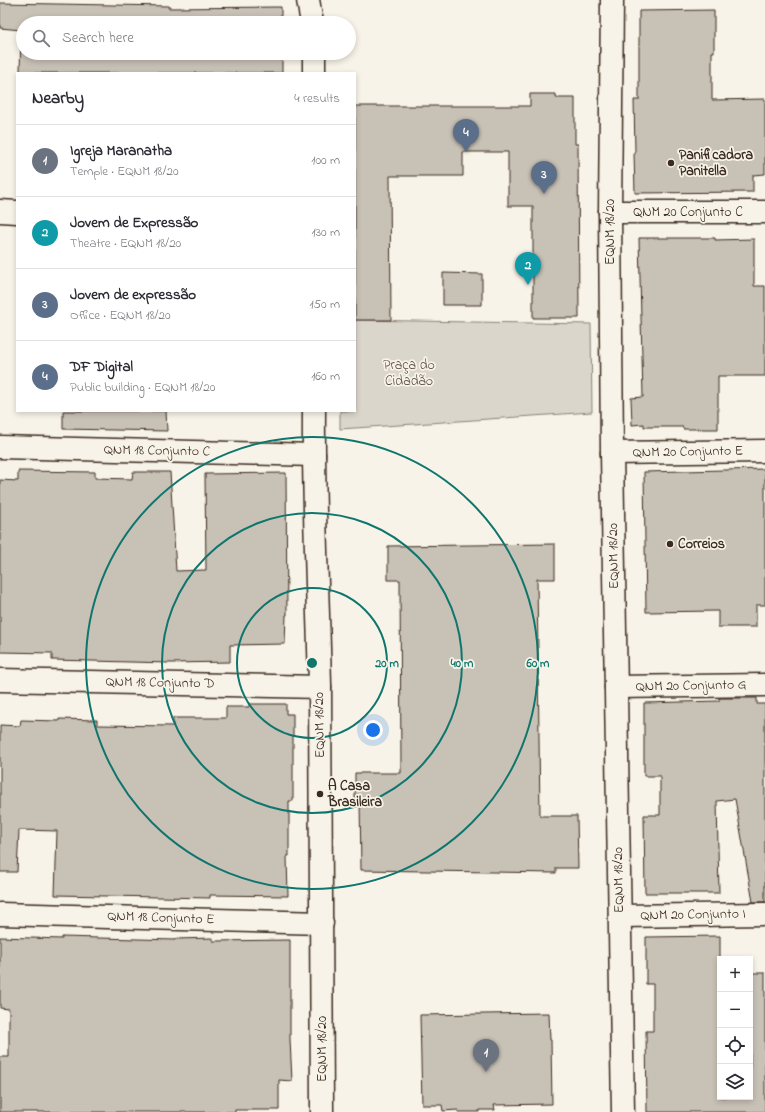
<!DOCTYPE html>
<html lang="en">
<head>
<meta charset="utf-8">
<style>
	:root { --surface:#fff; --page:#f2f2f3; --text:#2b2b33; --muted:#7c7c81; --line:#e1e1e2; --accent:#b45309 }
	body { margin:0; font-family:"Indie Flower",sans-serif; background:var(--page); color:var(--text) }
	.controls { position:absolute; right:12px; bottom:12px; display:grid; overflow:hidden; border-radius:0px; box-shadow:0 2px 6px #0003 }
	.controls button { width:36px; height:36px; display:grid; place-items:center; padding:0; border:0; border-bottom:1px solid var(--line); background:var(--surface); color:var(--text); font:20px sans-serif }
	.you { position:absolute; left:373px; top:730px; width:14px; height:14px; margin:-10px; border:3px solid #fff; border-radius:50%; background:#1a73e8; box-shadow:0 0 0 6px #1a73e833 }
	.badge { display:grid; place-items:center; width:26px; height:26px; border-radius:50%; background:var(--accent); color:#fff; font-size:13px; font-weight:700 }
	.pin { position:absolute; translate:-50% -33px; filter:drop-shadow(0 1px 2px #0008) }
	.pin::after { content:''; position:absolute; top:21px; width:14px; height:12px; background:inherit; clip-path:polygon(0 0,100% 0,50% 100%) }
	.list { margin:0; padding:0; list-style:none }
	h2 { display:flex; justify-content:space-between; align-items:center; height:52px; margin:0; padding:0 16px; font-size:17px }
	h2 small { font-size:13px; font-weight:400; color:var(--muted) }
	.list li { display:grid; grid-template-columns:26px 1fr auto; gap:12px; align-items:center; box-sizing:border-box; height:72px; padding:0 16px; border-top:1px solid var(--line) }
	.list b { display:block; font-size:15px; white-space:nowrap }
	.list p { margin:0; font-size:13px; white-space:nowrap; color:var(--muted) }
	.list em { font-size:13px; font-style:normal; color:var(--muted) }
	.icon { flex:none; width:22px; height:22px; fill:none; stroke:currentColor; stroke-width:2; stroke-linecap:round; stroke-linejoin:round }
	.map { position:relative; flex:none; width:765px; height:1112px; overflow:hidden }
	.search { position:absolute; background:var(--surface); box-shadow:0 2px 6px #0003; left:16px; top:16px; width:340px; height:44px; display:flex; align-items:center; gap:10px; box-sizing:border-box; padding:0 14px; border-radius:22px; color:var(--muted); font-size:15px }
	.panel { position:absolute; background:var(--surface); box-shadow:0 2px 6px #0003; left:16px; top:72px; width:340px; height:340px; border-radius:0px }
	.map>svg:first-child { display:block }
	.green { fill:#dbd6cb; stroke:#8b8074 }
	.building { fill:#c8c1b6; stroke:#3b2a1e }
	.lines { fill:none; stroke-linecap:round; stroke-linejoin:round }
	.minor-casing { stroke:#3b2a1e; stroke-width:25 }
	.minor { stroke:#f7f3e8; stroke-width:22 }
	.ring { fill:none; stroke:#0f766e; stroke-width:2 }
	.poi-dot { fill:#3b2a1e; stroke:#f7f3e8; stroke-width:1.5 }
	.labels { text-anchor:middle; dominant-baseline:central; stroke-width:3.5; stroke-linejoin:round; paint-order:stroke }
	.poi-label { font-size:14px; font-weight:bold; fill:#3b2a1e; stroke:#f7f3e8; text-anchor:start }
	.street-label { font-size:14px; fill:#3b2a1e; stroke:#f7f3e8 }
	.park-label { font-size:14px; fill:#5b4c41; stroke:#f7f3e8 }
	.centre { fill:#0f766e; stroke:#f7f3e8; stroke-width:2 }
	.ring-label { font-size:12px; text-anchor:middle; font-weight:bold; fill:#0f766e; stroke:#f7f3e8; stroke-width:3.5; stroke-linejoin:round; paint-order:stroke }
</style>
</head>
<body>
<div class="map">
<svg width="765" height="1112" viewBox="0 0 765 1112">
	<rect width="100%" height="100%" fill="#f7f3e8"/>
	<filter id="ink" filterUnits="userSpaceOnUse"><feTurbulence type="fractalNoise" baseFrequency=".025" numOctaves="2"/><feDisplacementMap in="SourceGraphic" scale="8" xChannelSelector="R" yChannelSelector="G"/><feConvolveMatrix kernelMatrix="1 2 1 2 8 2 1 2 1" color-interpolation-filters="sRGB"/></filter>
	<g filter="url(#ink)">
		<polygon class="green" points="355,320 591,324 592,412 340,429 340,411 355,411"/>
		<g class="building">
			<polygon points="0,3 169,6 168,8 281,7 281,23 23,23 23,53 282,53 282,73 20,73 21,30 0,28"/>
			<polygon points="714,10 714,52 712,52 712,100 765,99 765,174 753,175 753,192 635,193 634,152 635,152 634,100 639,100 639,11"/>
			<polygon points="530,94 556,94 556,98 575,98 575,144 578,144 579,318 533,318 533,206 508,206 508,152 463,152 463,176 390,176 391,320 355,320 355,106 530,106"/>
			<polygon points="639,238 715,238 715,240 754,239 754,286 765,286 765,376 718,376 718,429 683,429 683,427 644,427 644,424 632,425 631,398 643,397"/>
			<polygon points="443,273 482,274 482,305 443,305"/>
			<polygon points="63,411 166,411 167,431 63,429"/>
			<polygon points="765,469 765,605 756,605 756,627 718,627 718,611 646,612 644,472"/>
			<polygon points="18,471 95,472 95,478 132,479 133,472 170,472 176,571 206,570 205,474 286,473 287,615 286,615 285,644 230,645 230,662 170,663 52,660 52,653 0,652 0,480 18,481"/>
			<polygon points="555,544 555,579 537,579 540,816 577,816 578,868 556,868 556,873 361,870 360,799 355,799 355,773 401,773 400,580 388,580 388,546"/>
			<polygon points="719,698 757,698 757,704 765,704 765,902 753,902 735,799 717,801 719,893 645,893 644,815 660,815 660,776 644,776 644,703 719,701"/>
			<polygon points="249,704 286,704 286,714 293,714 293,801 289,801 289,856 287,856 288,896 210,895 210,898 55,895 57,831 19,830 17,872 0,872 0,725 20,726 21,720 59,721 59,719 97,720 97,725 173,726 173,718 226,718 226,707 249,707"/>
			<polygon points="720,936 720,1097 750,1097 750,973 765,973 765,1112 647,1112 646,1031 653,1031 653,984 646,984 646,937"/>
			<polygon points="0,937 62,939 62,937 175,940 175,939 213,938 213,941 290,940 290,1039 292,1081 279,1080 279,1110 235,1110 235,1112 0,1112 0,1057 9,1057 9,1009 0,1008"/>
			<polygon points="549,1013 550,1040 551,1040 552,1104 494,1105 495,1110 479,1110 479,1112 458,1112 458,1110 443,1111 442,1105 422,1105 420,1015"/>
		</g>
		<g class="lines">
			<g class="minor-casing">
				<g id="minor">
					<polyline points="308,0 312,23"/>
					<polyline points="612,0 610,212 612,453 623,1112"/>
					<polyline points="314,53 314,73"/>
					<polyline points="0,211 17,212"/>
					<polyline points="610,212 765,212"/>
					<path d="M 314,411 C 313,503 318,594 320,686 C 322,828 322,970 322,1112"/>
					<polyline points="0,447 314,455"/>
					<polyline points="612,453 765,451"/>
					<polyline points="0,680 320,687"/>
					<polyline points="616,687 765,685"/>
					<polyline points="0,914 322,923"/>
					<polyline points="620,916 765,914"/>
				</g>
			</g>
			<use href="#minor" class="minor"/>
		</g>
	</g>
	<g class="ring">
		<circle cx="312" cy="663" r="75"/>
		<circle cx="312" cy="663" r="150"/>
		<circle cx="312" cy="663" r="226"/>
	</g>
	<g class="poi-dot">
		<circle cx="671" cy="163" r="4"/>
		<circle cx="670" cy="544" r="4"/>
		<circle cx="320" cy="794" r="4"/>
	</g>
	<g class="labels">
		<g class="poi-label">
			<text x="679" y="155">Panificadora<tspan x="679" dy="16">Panitella</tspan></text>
			<text x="678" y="544">Correios</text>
			<text x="328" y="786">A Casa<tspan x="328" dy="16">Brasileira</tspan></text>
		</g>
		<g class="street-label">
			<text x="688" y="212">QNM 20 Conjunto C</text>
			<text transform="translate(610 232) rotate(-90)">EQNM 18/20</text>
			<text transform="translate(157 451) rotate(1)">QNM 18 Conjunto C</text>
			<text transform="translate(688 452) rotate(-1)">QNM 20 Conjunto E</text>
			<text transform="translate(614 556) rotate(-91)">EQNM 18/20</text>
			<text transform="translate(160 683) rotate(1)">QNM 18 Conjunto D</text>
			<text transform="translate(691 686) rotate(-1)">QNM 20 Conjunto G</text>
			<text transform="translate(320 725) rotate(-91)">EQNM 18/20</text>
			<text transform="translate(619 880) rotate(-91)">EQNM 18/20</text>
			<text transform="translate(693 915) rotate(-1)">QNM 20 Conjunto I</text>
			<text transform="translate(161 918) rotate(2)">QNM 18 Conjunto E</text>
			<text transform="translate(322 1049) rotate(-90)">EQNM 18/20</text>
		</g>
		<g class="park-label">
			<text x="409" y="365">Praça do<tspan x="409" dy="16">Cidadão</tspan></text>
		</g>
	</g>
	<circle cx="312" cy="663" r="6" class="centre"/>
	<g class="ring-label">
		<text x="387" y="667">20 m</text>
		<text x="462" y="667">40 m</text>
		<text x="538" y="667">60 m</text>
	</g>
</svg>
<div class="controls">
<button>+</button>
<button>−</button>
<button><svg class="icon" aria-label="locate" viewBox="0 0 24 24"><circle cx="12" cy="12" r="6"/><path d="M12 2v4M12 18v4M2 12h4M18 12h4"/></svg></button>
<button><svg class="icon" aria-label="layers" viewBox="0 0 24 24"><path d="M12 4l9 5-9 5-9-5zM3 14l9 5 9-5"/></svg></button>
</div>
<div class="you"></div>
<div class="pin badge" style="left:486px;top:1072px;background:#6b7280">1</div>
<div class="pin badge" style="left:528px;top:285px;background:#0f9aa8">2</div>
<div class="pin badge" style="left:544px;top:194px;background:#5c6f8a">3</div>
<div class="pin badge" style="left:466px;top:152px;background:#5c6f8a">4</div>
<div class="search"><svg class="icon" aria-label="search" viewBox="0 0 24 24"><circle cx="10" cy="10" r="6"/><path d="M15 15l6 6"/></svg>Search here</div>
<section class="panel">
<h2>Nearby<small>4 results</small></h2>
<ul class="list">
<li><span class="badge" style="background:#6b7280">1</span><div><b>Igreja Maranatha</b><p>Temple · EQNM 18/20</p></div><em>100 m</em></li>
<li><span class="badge" style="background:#0f9aa8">2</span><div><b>Jovem de Expressão</b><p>Theatre · EQNM 18/20</p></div><em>130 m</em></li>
<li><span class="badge" style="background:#5c6f8a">3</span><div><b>Jovem de expressão</b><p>Office · EQNM 18/20</p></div><em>150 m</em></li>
<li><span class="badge" style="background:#5c6f8a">4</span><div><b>DF Digital</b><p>Public building · EQNM 18/20</p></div><em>160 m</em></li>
</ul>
</section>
</div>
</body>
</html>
